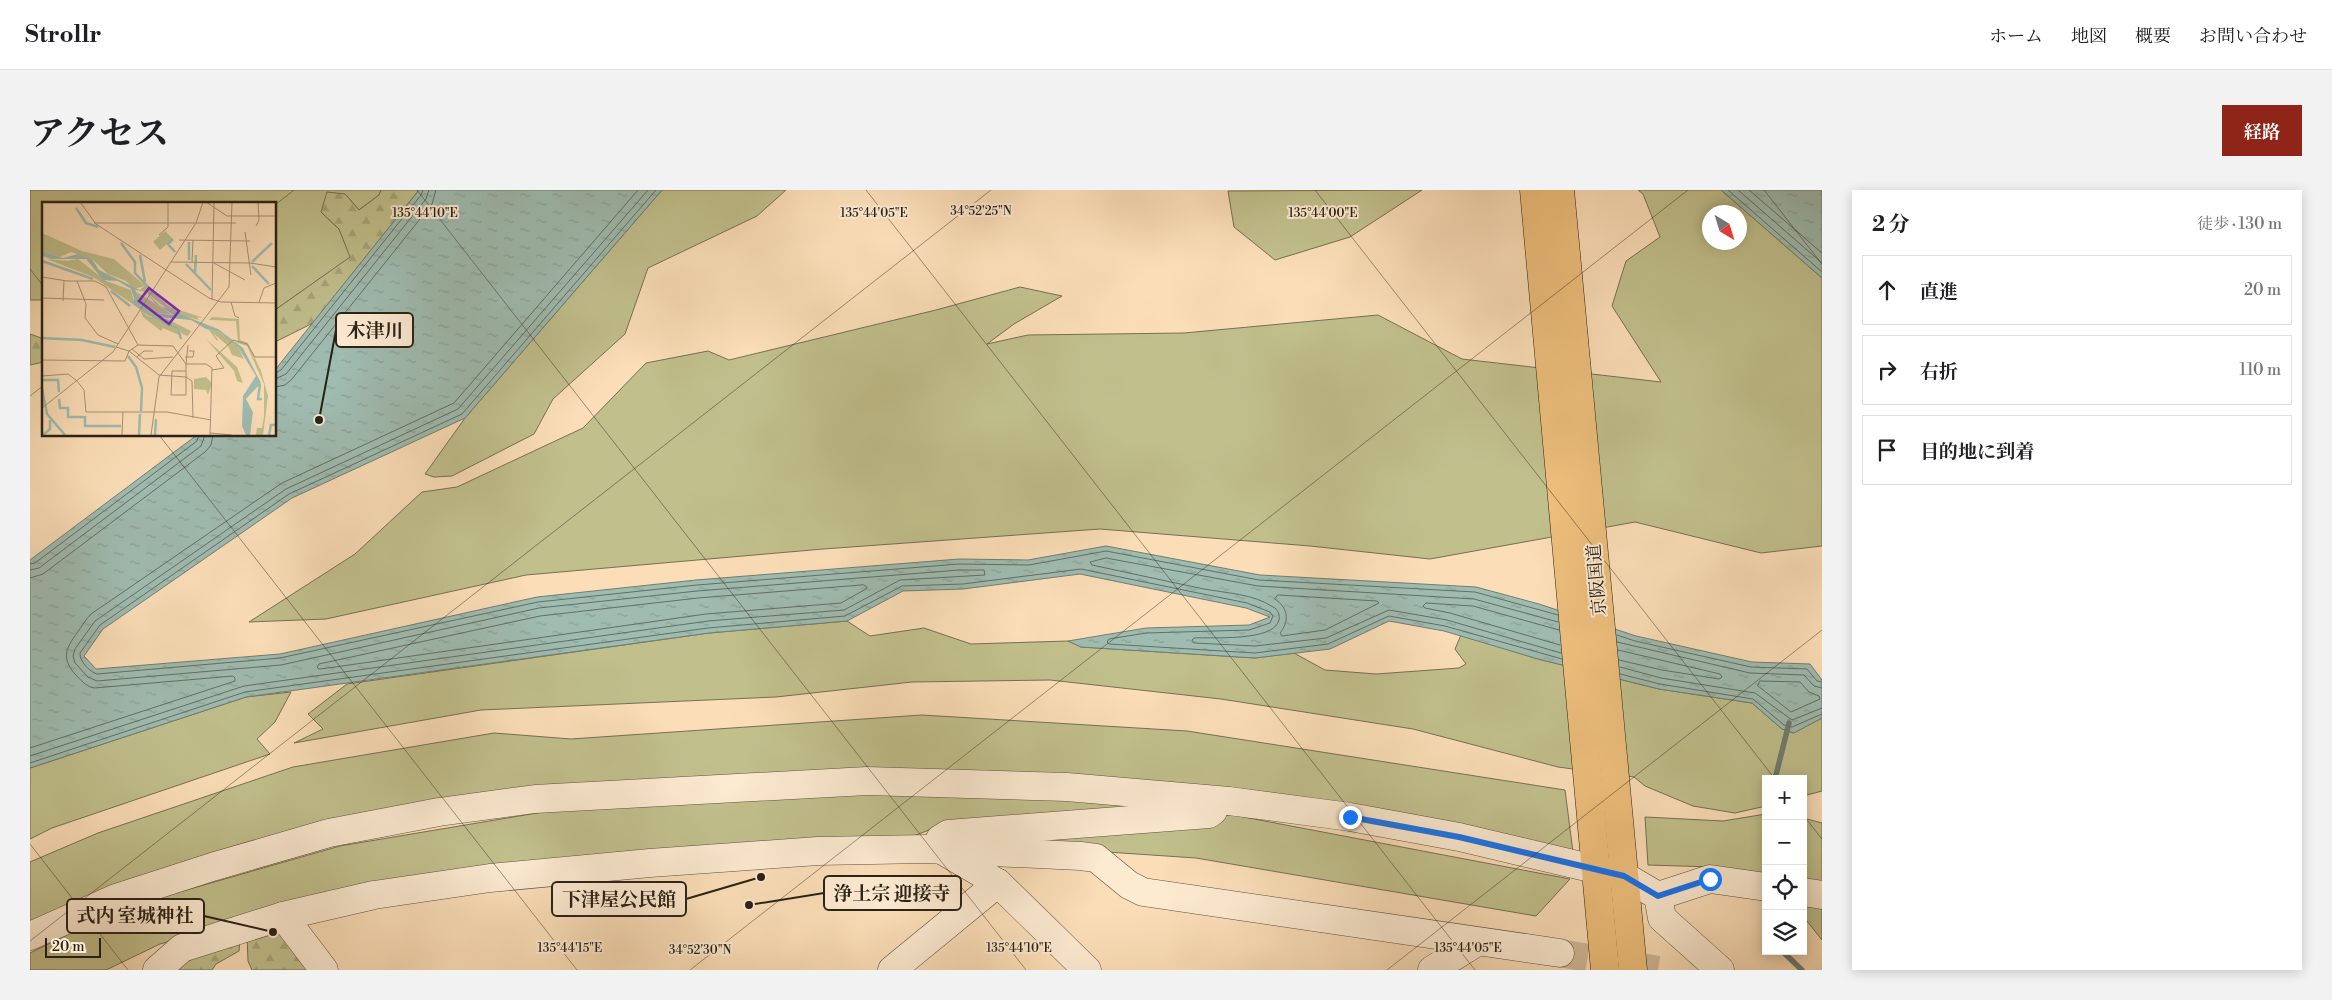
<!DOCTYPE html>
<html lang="ja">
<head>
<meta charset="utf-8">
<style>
	:root { --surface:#fff; --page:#f2f2f2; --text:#202124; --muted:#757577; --line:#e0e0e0; --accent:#8f2418 }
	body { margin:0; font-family:"Libre Bodoni","Noto Serif JP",serif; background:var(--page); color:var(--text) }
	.controls { position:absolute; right:15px; bottom:15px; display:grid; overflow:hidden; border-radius:0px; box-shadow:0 2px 12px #0003 }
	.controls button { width:45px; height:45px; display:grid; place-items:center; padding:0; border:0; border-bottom:1px solid var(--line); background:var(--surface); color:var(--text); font:25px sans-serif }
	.compass { position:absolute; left:1672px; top:15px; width:45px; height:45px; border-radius:50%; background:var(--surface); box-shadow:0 2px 12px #0003; rotate:142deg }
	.scale { position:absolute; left:15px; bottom:12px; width:56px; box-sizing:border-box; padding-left:5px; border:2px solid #2a2117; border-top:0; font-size:14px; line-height:18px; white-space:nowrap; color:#2a2117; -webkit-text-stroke:4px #fcead1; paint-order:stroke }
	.stop { position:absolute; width:15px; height:15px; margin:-11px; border:4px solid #1a73e8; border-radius:50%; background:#fff }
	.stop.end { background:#1a73e8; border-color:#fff; box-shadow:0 1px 5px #0008 }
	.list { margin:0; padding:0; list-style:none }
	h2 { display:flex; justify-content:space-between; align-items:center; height:65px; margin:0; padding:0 20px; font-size:21px }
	h2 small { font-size:16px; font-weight:400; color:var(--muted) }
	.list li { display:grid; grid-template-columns:32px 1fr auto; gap:15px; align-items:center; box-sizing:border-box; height:70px; margin:0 10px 10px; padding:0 10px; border:1px solid var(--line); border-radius:0px }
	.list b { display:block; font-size:19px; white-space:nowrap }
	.list em { font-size:16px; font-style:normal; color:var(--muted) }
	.icon { flex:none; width:28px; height:28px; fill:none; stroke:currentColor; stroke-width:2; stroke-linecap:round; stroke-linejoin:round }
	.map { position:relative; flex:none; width:1792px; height:780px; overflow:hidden; border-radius:0px }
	header { display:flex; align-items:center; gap:30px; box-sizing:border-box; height:70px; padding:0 25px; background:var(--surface); border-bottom:1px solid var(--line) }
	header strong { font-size:24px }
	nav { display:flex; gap:28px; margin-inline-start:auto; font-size:18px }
	.intro { display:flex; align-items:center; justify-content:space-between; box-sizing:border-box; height:120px; padding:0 30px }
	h1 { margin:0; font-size:35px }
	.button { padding:12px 22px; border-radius:0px; background:var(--accent); color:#fff; font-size:18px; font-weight:700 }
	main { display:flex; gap:30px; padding:0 30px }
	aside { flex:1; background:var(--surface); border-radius:0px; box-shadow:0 2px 12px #0003 }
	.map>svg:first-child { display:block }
	.green { fill:#c1c08d; stroke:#767052; fill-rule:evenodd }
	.forest { fill:url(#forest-firs); stroke:#767052 }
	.water { fill:url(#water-ripples); stroke:#707e73 }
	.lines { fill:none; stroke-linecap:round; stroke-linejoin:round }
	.shore { stroke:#646e64; stroke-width:1 }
	.stream { stroke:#707e73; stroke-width:5.5 }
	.minor-tunnel { stroke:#d1b898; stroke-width:28; stroke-dasharray:28 14; stroke-linecap:butt }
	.minor-casing { stroke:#5e503f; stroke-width:29 }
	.highway-casing { stroke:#2a2117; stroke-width:29 }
	.minor { stroke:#fcead1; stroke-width:28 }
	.highway { stroke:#eebf7c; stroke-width:28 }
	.route { stroke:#1a73e8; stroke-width:6 }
	.ticks { fill:none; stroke:#2a2117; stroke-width:1; stroke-opacity:0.45 }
	.labels { text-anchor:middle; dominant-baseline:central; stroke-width:4; stroke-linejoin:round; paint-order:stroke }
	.street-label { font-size:18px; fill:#2a2117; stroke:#fcead1 }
	.inset-river { fill:none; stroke:#9fbcb1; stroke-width:2.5 }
	.inset-road { fill:none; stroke:#a79278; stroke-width:1 }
	.view { fill:#7b2cbf; fill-opacity:0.15; stroke:#7b2cbf; stroke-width:2.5 }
	.inset-edge { fill:none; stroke:#2a2117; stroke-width:2.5 }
	.ticks-label { font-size:12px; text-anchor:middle; fill:#2a2117; stroke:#fcead1; stroke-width:4; stroke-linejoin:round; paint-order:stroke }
	.leader { fill:none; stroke:#2a2117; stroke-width:2 }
	.callout-dot { fill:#2a2117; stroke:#fcead1; stroke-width:2 }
	.callout { fill:#fcead1; stroke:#2a2117; stroke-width:2 }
	.callout-label { font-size:19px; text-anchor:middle; font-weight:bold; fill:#2a2117 }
</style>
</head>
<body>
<header>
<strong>Strollr</strong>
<nav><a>ホーム</a><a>地図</a><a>概要</a><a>お問い合わせ</a></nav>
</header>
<div class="intro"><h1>アクセス</h1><a class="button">経路</a></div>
<main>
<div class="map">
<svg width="1792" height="780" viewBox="0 0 1792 780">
	<defs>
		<pattern id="forest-firs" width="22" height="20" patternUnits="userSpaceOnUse" patternTransform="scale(1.25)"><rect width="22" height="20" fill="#c1c08d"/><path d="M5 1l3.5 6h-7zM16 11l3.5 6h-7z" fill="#a6a579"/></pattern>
		<pattern id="water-ripples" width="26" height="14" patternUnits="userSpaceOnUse" patternTransform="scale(1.25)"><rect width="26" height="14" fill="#9fbcb1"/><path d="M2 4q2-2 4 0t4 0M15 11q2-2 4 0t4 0" fill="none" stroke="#89a198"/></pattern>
	</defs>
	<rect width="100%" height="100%" fill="#fbdeb8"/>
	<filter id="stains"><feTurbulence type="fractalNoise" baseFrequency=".004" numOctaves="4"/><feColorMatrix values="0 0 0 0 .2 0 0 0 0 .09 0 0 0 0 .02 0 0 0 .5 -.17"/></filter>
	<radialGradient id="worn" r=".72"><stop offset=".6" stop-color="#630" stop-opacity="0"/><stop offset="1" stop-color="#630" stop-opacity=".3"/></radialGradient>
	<g class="green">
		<polygon points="0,0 351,0 349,5 329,20 315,4 291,22 309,39 321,67 245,120 245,14 14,14 14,110 0,110"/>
		<polygon points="632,0 756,0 727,26 618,78 595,144 523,209 504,244 422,286 404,287 395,284 435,228"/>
		<polygon points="1392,0 1320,47 1245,70 1204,37 1198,1"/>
		<path d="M 1608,0 L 1691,0 L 1792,88 L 1792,356 L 1731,363 L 1605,332 L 1400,369 L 1280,356 L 1070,339 L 793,359 L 496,385 L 296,429 L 219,432 L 325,364 L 392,302 L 427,297 L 553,238 L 616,173 L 678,161 L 699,170 L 906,120 L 990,97 L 1032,106 L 984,134 L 957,154 L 998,145 L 1154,143 L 1348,125 L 1432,169 L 1631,192 L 1582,116 L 1596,71 L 1630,47 L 1613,4 ZM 1680,22 L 1710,22 L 1710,52 L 1680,52 Z"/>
		<polygon points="817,431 840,446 894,438 941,454 1038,451 1051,457 1225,468 1264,463 1295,480 1346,484 1429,478 1436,474 1425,459 1431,445 1508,469 1629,499 1722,513 1752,539 1763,543 1792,528 1792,601 1773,606 1773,589 1736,589 1736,595 1734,596 1736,616 1705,623 1663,616 1615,596 1604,587 1528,577 1383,539 1191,509 1020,490 882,492 746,507 451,520 264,553 293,539 278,524 317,494 679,443"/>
		<polygon points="261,502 245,532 227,549 240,564 22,638 0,649 0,578 216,507"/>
		<polygon points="892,525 1157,541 1535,600 1543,662 1006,585 326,626 0,739 0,672 68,643 263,577 464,543 541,549"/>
		<polygon points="844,602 1152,614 909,636 866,653 279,712 130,754 76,780 0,780 0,763 90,719 310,656 513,622"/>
		<polygon points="1736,624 1736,685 1684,677 1618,675 1615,627 1693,631"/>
		<polygon points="1203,625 1540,689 1506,726 1166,668 927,652"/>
		<polygon points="1773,628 1792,633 1792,694 1773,692"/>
		<polygon points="1773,716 1792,718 1792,750 1773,726"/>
	</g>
	<g class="forest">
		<polygon points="351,0 389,0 283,133 245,152 245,120 320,67 309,39 291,22 297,2 315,4 329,20 349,5"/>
		<polygon points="0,144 14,149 14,172 0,175"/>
		<polygon points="247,737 290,780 222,780 218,771 217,745"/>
		<polygon points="210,749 209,761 186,774 182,780 143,780 152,770"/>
	</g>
	<g class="water">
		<polygon points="389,0 632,0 435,228 262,308 73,439 54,466 66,479 250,464 507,407 666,390 929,369 998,370 1076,356 1230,385 1446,397 1509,414 1606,446 1722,472 1780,474 1792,490 1792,528 1764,543 1752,539 1722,513 1629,499 1508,469 1414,441 1359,431 1300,459 1225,468 1051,457 1038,451 1116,438 1219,435 1240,427 1216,418 1050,384 933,399 873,401 817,431 679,443 216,507 0,578 0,370 167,245 245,245 245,180"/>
		<polygon points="1691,0 1792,0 1792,88"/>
	</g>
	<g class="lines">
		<g class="shore">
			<path d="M 626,0 L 432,224 L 259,304 L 70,435 L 50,463 C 49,471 60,482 67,484 L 250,468 L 508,412 L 667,395 L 929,374 L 999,375 L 1076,361 L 1229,390 L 1445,402 L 1528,425"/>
			<polyline points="1698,0 1792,82"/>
			<polyline points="1708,0 1792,73"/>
			<polyline points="1719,0 1792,63"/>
			<polyline points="245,183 251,180 391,5 393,0"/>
			<polyline points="245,189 256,184 396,9 399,0"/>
			<polyline points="245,197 255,195 262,189 402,14 406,0"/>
			<polyline points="0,374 5,373 167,251 169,245"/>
			<polyline points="0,380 9,378 171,256 175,245"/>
			<polyline points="0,388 13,384 175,262 181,255 183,245"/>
			<polygon points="834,395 837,397 836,399 811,413 676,424 298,478 289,479 287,477 289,474 510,426 668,408"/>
			<path d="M 1248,405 L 1347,411 L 1349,413 L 1295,440 L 1252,446 L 1250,443 C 1260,430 1258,418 1245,409 Z"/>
			<path d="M 1528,432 L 1444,409 L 1228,396 L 1076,368 L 1060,372 L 1062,375 C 1099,383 1136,391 1174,399 C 1196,403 1224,404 1243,417 C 1248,419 1250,425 1249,430 C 1244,452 1181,447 1164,448 L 1162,450 L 1164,453 L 1225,456 L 1296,448 L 1359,420 L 1417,430 L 1531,463"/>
			<polyline points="1529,440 1443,416 1396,413 1393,416 1395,418 1420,423 1530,455"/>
			<polyline points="1587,445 1605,451 1721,477 1777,479 1787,491 1792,492"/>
			<polyline points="1587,452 1720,483 1774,485 1784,496 1792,498"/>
			<polyline points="1588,460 1690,484 1692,487 1689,489 1632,480 1589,470"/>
			<polyline points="1590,477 1631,488 1725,503 1762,530 1792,518"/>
			<polyline points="1590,484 1630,494 1723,509 1754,535 1762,537 1792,524"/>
			<polygon points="1730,491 1770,492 1779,502 1789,506 1790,509 1761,522 1728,496"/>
			<path d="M 0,558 L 205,491 L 205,488 L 203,486 L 64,498 C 55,496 51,490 45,484 C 31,468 36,458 47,443 C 52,436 56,429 61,424 L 252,293 L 424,213 L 608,0"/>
			<polyline points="0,566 214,496 678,431 814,420 870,390 955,385 954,380 929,380 667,401 509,418 251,475 67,491 58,487 45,473 43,466 45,459 65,431 256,299 428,219 618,0"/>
			<polyline points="0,573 215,502 678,438 815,426 872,396 933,394 1051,379 1217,413 1240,422 1243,426 1240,433 1219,440 1116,443 1079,449 1077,452 1079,454 1225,463 1298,454 1359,426 1415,436 1532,469"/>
		</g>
		<g class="stream">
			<polyline points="1745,589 1759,533"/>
			<polyline points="1752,761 1772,780"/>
		</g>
		<polyline class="minor-tunnel" points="1530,763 1628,780"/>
		<g class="minor-casing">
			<g id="minor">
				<polyline points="910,649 918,644 1179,624 1183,621"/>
				<polyline points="915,662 968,693 1057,780"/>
				<polyline points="1773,702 1792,705"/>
				<polyline points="1628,706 1632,728 1690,780"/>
				<polyline points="253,726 294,780"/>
				<polyline points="0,746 86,708 182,677 299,643 409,622 505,609 837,591 1037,597 1199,611 1320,627 1429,647 1594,686 1628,706 1680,689 1736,697"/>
				<polyline points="127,780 152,758 253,726 344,705 460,688 620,673 788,661 896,659 1050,666 1066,668 1099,695 1113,702 1530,763"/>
				<polyline points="862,780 968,693"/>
				<polyline points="1402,780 1447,752"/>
			</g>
		</g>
		<g class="highway-casing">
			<g id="highway">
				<polyline points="1504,0 1575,780"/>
				<polyline points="1530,0 1603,780"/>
			</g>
		</g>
		<use href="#minor" class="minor"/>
		<use href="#highway" class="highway"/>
	</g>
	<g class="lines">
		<polyline class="route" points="1320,627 1429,647 1594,686 1628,706 1680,689"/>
	</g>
	<path class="ticks" d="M 387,0 L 996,780M 836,0 L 1445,780M 1285,0 L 1745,589M 1734,0 L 1792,74M 245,15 L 264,0M 0,79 L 14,97M 0,206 L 14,195M 129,245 L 547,780M 1773,625 L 1792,649M 0,654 L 98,780M 0,751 L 961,0M 660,780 L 1658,0M 1357,780 L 1792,440"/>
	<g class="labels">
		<g class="street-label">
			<text transform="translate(1567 390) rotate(-95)">京阪国道</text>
		</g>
	</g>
	<g transform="translate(12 12)">
		<rect width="234" height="234" fill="#fbdeb8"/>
		<path d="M 123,29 L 131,37 L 118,48 L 111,40 ZM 0,31 L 40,49 L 72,57 L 128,105 L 162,116 L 155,115 L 157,118 L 130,111 L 104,90 L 97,89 L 102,84 L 92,87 L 84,79 L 66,72 L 50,57 L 29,50 L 18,55 L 0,49 ZM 5,57 L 25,59 L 36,57 L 64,79 L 89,88 L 93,103 L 98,106 L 105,114 L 125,117 L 149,129 L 146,134 L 140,132 L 137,127 L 121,119 L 136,129 L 137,133 L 121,126 L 119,129 L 101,115 L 98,107 L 51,75 ZM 94,88 L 95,90 L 129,112 L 107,111 L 99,101 ZM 170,115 L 197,117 L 198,138 L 206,141 L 219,169 L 226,194 L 221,233 L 214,233 L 215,226 L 220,226 L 222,214 L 222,182 L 205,144 L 193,140 L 196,139 L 194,119 L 167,118 ZM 167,128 L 178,130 L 186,136 L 196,145 L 202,157 L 190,153 L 186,144 L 171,131 L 176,138 L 175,139 ZM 164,137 L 195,165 L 201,181 L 195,179 L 192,169 Z" fill="#c1c08d"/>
		<path d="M 164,175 L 170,181 L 166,193 L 164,188 L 152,187 L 152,177 Z" fill="#c1c08d"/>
		<path d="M 0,49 L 21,56 L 36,52 L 50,57 L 57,68 L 100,89 L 93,88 L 107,111 L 132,113 L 114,102 L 104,90 L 118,104 L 176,127 L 201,146 L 219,181 L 204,197 L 211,210 L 208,233 L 204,233 L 200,224 L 201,194 L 214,174 L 196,145 L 178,130 L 164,127 L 149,118 L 107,114 L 91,102 L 92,96 L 89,87 L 76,79 L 61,78 L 44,57 L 9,57 L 0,54 Z" fill="#9fbcb1"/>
		<path class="inset-river" d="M 34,6 L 44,21 L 56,25M 131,37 L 126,42 L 133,50M 79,41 L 93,60 L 93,71 L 108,87M 98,53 L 103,80M 147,58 L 147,40M 0,59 L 51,77M 210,60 L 230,41M 144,62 L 169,88M 210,64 L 227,82M 153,70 L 154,53M 69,89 L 88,104M 110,114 L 136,127 L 139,137M 0,136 L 40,138 L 73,145M 86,154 L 94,165 L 100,186 L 99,209M 0,178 L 16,178 L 17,190M 218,182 L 216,197 L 220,197M 0,187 L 5,212 L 23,233M 17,197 L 18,206 L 26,206 L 26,215 L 43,215 L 43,224 L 79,224M 1,233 L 8,227 L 8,218M 97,233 L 98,212M 113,233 L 114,217M 227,233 L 229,223 L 234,223"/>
		<path class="inset-road" d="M 38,0 L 54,22 L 167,96 L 179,100 L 234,101M 164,0 L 185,14 L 234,14M 52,21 L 194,21M 214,24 L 217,18 L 216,0M 203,30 L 209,73M 117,33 L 126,25 L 126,0M 137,38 L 208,39M 129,60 L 208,61 L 234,65M 150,60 L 151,38M 172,61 L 203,78M 0,75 L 25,79 L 53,79 L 64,85 L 96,143M 35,79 L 44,102 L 43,116 L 56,133 L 76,142M 0,96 L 62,98M 170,98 L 172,0M 21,99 L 22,79M 189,100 L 193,114 L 197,116M 217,100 L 222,86 L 234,81M 74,145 L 87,149 L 117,173 L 130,174M 90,147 L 102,157 L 131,155M 95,155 L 102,149 L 111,149M 143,155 L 151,155 L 152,149 L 147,149M 0,158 L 83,159 L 87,149 L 96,143 L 131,144 L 144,162 L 164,162 L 170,166 L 168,233M 144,162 L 146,143M 170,168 L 182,166 L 174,154 L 191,138 L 205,142 L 213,155 L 234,155M 144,169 L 130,169 L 129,193 L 144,193 L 144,162M 0,174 L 26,172 L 35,179M 130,174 L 144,175 L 150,179 L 151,216M 35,179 L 42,188 L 44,210 L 125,210 L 169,218M 0,188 L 1,204M 0,206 L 71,150 L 154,21 L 161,0M 168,231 L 190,233M 80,233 L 81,210M 109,233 L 117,175 L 187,85 L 190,0"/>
		<path class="view" d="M 107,86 L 137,109 L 127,122 L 97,99 Z"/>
		<rect width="234" height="234" class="inset-edge"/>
	</g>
	<g class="ticks-label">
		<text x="951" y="25">34°52'25"N</text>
		<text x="844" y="27">135°44'05"E</text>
		<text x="1293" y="27">135°44'00"E</text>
		<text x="395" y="27">135°44'10"E</text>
		<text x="540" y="762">135°44'15"E</text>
		<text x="989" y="762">135°44'10"E</text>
		<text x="1438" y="762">135°44'05"E</text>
		<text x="670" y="764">34°52'30"N</text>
	</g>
	<path class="leader" d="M289 230L306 140M719 715L794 703M731 687L656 709M243 742L174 726"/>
	<g class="callout-dot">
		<circle cx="289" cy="230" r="5"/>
		<circle cx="719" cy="715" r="5"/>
		<circle cx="731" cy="687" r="5"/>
		<circle cx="243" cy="742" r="5"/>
	</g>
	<g class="callout">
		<rect x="306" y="123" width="77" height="34" rx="5"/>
		<rect x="794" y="686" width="137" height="34" rx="5"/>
		<rect x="522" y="692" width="134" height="34" rx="5"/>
		<rect x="37" y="709" width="137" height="34" rx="5"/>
	</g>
	<g class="callout-label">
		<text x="345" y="147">木津川</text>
		<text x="862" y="710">浄土宗 迎接寺</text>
		<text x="589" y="716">下津屋公民館</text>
		<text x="105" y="732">式内 室城神社</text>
	</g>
	<rect width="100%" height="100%" filter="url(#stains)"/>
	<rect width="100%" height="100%" fill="url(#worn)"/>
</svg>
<div class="controls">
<button>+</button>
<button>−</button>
<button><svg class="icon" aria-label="locate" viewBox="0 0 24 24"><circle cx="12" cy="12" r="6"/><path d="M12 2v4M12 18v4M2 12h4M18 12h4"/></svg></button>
<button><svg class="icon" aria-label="layers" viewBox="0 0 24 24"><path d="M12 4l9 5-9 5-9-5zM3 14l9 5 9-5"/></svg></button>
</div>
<svg class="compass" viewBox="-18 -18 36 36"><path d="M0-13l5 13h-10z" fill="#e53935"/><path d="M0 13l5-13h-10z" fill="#757577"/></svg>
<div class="scale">20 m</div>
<div class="stop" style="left:1680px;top:689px"></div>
<div class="stop end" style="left:1320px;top:627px"></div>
</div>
<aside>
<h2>2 分<small>徒歩 · 130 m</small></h2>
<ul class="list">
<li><svg class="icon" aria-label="ahead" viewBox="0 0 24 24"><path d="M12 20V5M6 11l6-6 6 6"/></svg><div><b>直進</b></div><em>20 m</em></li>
<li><svg class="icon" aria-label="right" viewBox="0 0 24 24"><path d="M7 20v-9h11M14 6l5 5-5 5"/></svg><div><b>右折</b></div><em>110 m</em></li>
<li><svg class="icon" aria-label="arrive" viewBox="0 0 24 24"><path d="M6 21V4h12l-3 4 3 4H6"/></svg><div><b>目的地に到着</b></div></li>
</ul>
</aside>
</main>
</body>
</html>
